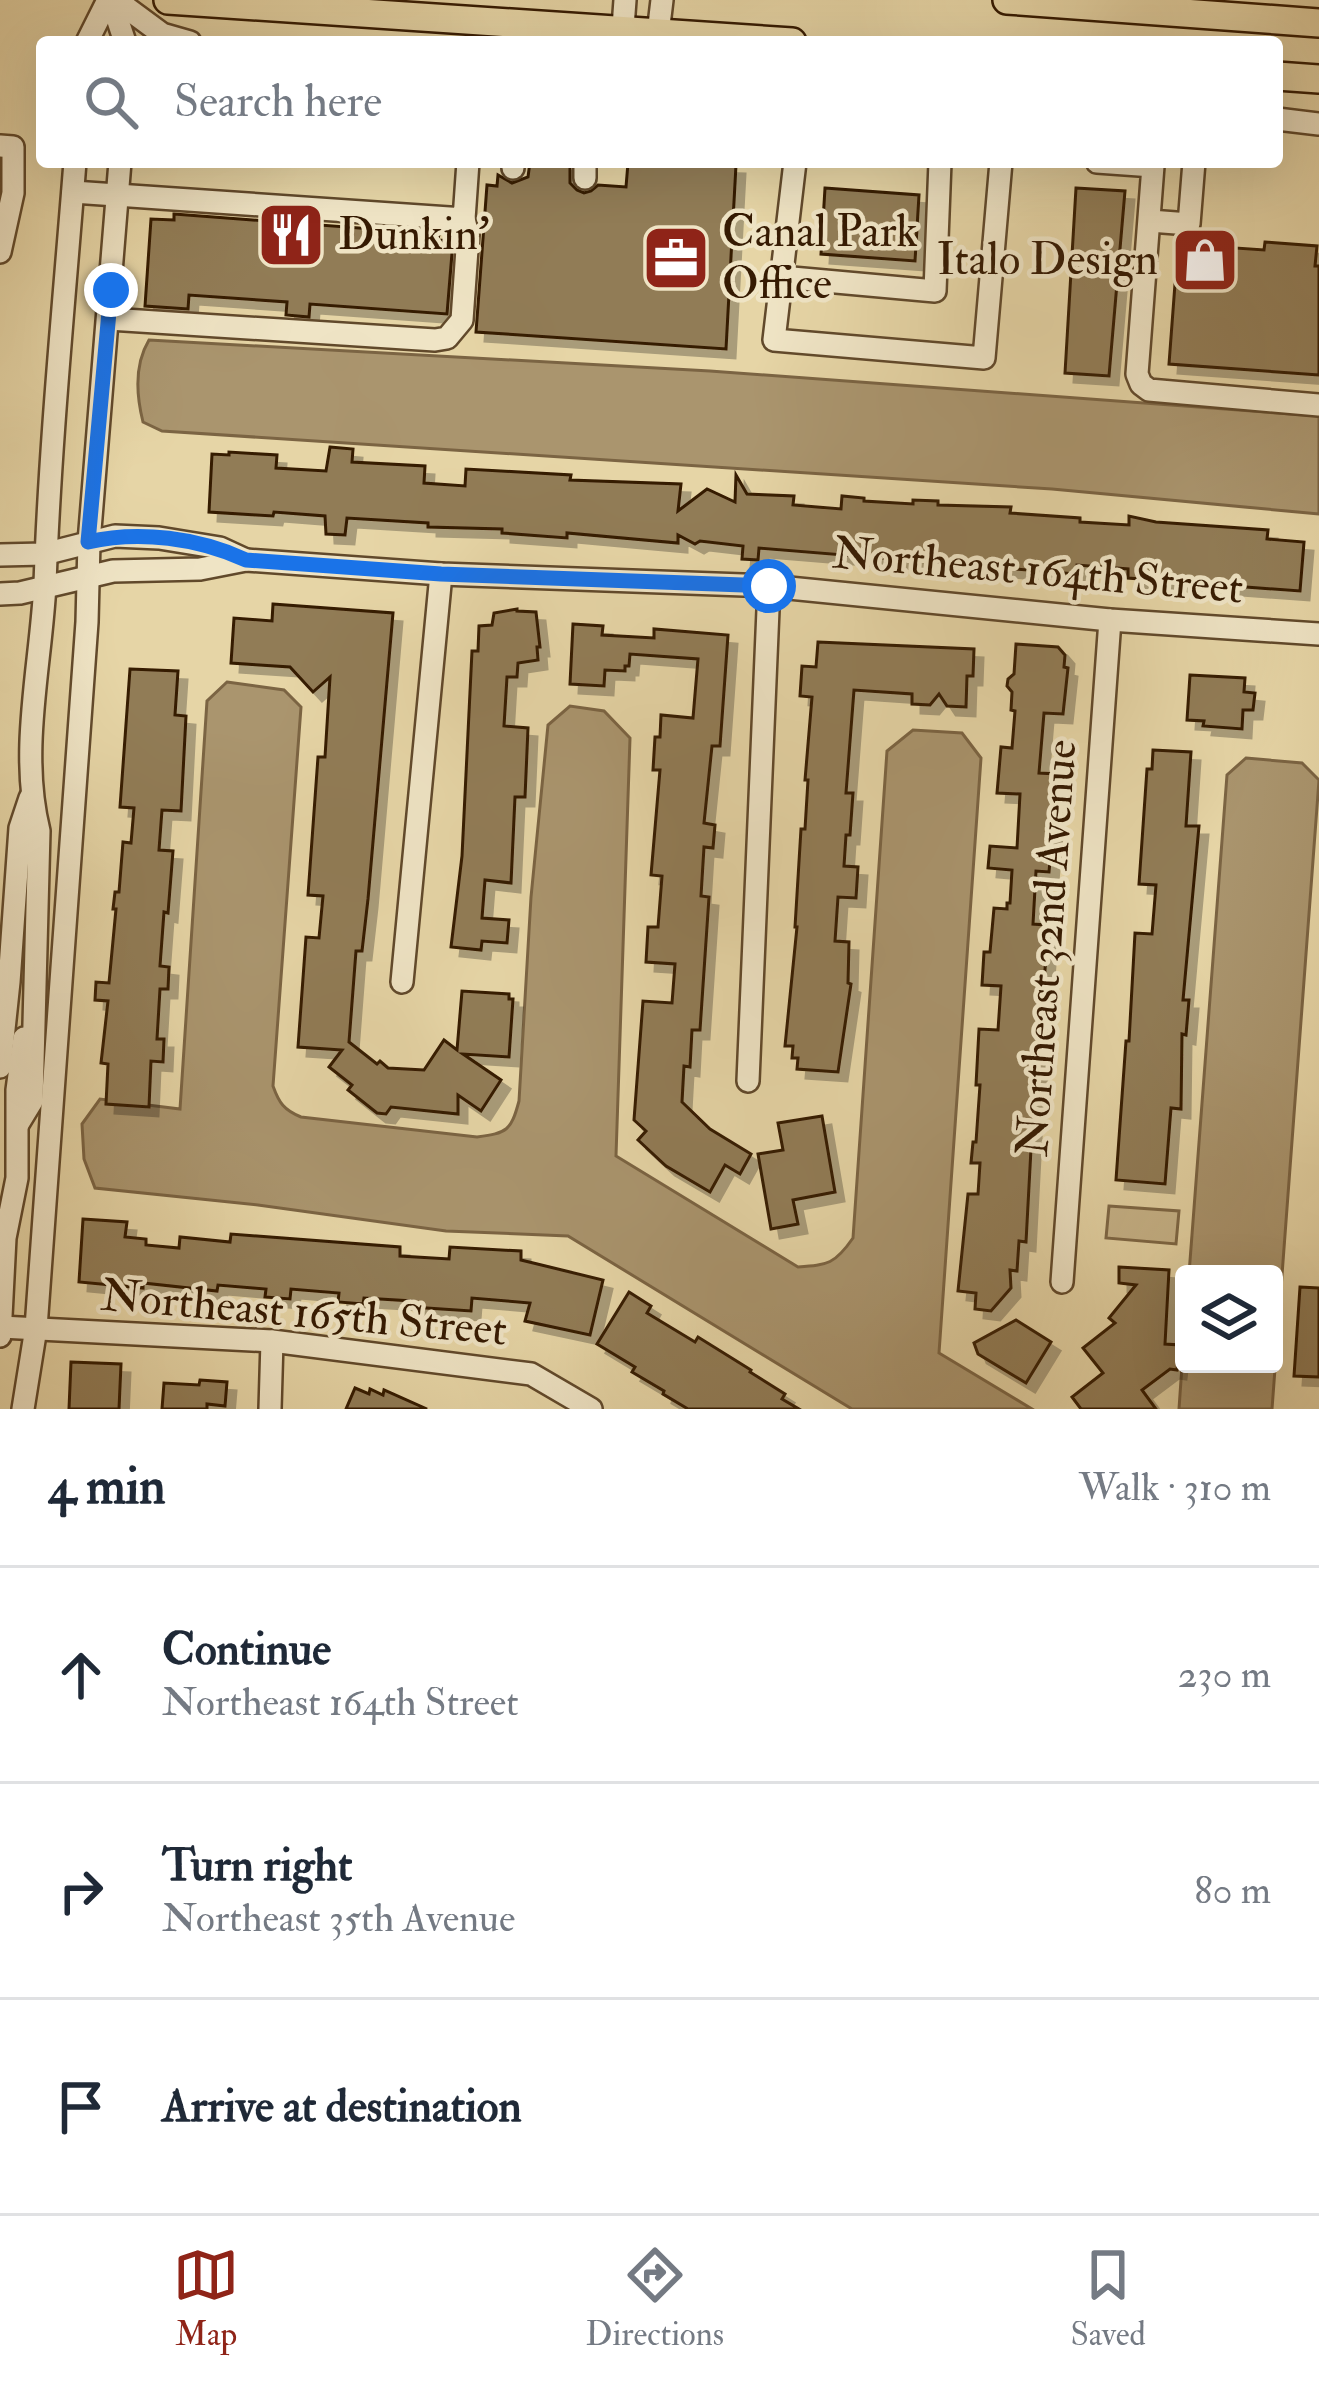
<!DOCTYPE html>
<html lang="en">
<head>
<meta charset="utf-8">
<style>
	:root { --surface:#fff; --page:#f2f2f3; --text:#1f2937; --muted:#747a83; --line:#e0e1e3; --accent:#8f2418 }
	body { margin:0; font-family:"IM FELL Double Pica",serif; background:var(--page); color:var(--text) }
	.controls { position:absolute; right:36px; bottom:36px; display:grid; overflow:hidden; border-radius:12px; box-shadow:0 12px 48px #0002 }
	.controls button { width:108px; height:108px; display:grid; place-items:center; padding:0; border:0; border-bottom:3px solid var(--line); background:var(--surface); color:var(--text); font:60px sans-serif }
	.stop { position:absolute; width:36px; height:36px; margin:-27px; border:9px solid #1a73e8; border-radius:50%; background:#fff }
	.stop.end { background:#1a73e8; border-color:#fff; box-shadow:0 3px 12px #0008 }
	.list { margin:0; padding:0; list-style:none }
	h2 { display:flex; justify-content:space-between; align-items:center; height:156px; margin:0; padding:0 48px; font-size:51px }
	h2 small { font-size:39px; font-weight:400; color:var(--muted) }
	.list li { display:grid; grid-template-columns:78px 1fr auto; gap:36px; align-items:center; box-sizing:border-box; height:216px; padding:0 48px; border-top:3px solid var(--line) }
	.list b { display:block; font-size:45px; white-space:nowrap }
	.list p { margin:0; font-size:39px; white-space:nowrap; color:var(--muted) }
	.list em { font-size:39px; font-style:normal; color:var(--muted) }
	.icon { flex:none; width:66px; height:66px; fill:none; stroke:currentColor; stroke-width:2; stroke-linecap:round; stroke-linejoin:round }
	.map { position:relative; flex:none; width:1319px; height:1409px; overflow:hidden }
	.search { position:absolute; background:var(--surface); box-shadow:0 12px 48px #0002; left:36px; right:36px; top:36px; height:132px; display:flex; align-items:center; gap:30px; box-sizing:border-box; padding:0 42px; border-radius:12px; color:var(--muted); font-size:45px }
	.sheet { height:804px; background:var(--surface) }
	nav { display:flex; justify-content:space-around; align-items:center; box-sizing:border-box; height:168px; border-top:3px solid var(--line); background:var(--surface); font-size:33px; color:var(--muted) }
	nav a { display:grid; justify-items:center; gap:6px }
	nav .on { color:var(--accent) }
	.map>svg:first-child { display:block }
	.green { fill:#c8b58a; stroke:#7e6846; stroke-width:3 }
	.water { fill:#aa956e; stroke:#7b6443; stroke-width:3 }
	.building { fill:#917b57; stroke:#351a02; stroke-width:3; filter:url(#shadow) }
	.lines { fill:none; stroke-linecap:round; stroke-linejoin:round }
	.minor-casing { stroke:#61492b; stroke-width:26 }
	.major-casing { stroke:#351a02; stroke-width:32 }
	.minor { stroke:#efe4c5; stroke-width:21 }
	.major { stroke:#e6d5a6; stroke-width:27 }
	.route { stroke:#1a73e8; stroke-width:15 }
	.labels { text-anchor:middle; dominant-baseline:central; stroke-width:9; stroke-linejoin:round; paint-order:stroke }
	.poi-label { font-size:45px; fill:#351a02; stroke:#efe4c5; text-anchor:start }
	.street-label { font-size:45px; fill:#351a02; stroke:#efe4c5 }
</style>
</head>
<body>
<div class="map">
<svg width="1319" height="1409" viewBox="0 0 1319 1409">
	<defs>
		<filter id="shadow"><feDropShadow dx="9" dy="9" stdDeviation="0" flood-color="#0004"/></filter>
	</defs>
	<rect width="100%" height="100%" fill="#e6d5a6"/>
	<filter id="stains"><feTurbulence type="fractalNoise" baseFrequency=".00167" numOctaves="4"/><feColorMatrix values="0 0 0 0 .2 0 0 0 0 .09 0 0 0 0 .02 0 0 0 .5 -.17"/></filter>
	<radialGradient id="worn" r=".72"><stop offset=".6" stop-color="#630" stop-opacity="0"/><stop offset="1" stop-color="#630" stop-opacity=".3"/></radialGradient>
	<polygon class="green" points="1109,1206 1179,1211 1176,1244 1106,1238"/>
	<g class="water">
		<path d="M 149,340 L 710,371 L 1319,416 L 1319,514 L 1052,489 L 162,431 L 143,422 C 136,394 134,365 149,340 Z"/>
		<path d="M 227,682 L 284,690 L 301,707 L 273,1086 C 279,1103 284,1110 301,1117 L 477,1137 C 507,1133 511,1131 519,1101 L 531,897 L 548,725 L 570,706 L 604,711 L 630,738 L 616,1156 L 798,1267 C 828,1265 835,1264 853,1238 L 887,751 L 913,730 L 962,733 L 981,758 L 939,1353 L 1032,1409 L 852,1409 L 568,1236 L 446,1231 L 258,1205 L 95,1188 L 84,1159 L 82,1124 L 100,1099 L 180,1109 L 207,701 Z"/>
		<polygon points="1246,758 1302,763 1319,780 1272,1409 1179,1409 1184,1337 1184,1364 1274,1364 1274,1274 1189,1274 1227,775"/>
	</g>
	<g class="building">
		<polygon points="530,162 570,162 570,183 577,190 584,193 591,191 598,185 626,187 628,163 634,162 736,165 726,349 476,332 487,185 497,186 498,175 512,183 528,177"/>
		<polygon points="825,188 919,195 915,261 821,254"/>
		<polygon points="1076,188 1125,191 1109,376 1065,373"/>
		<polygon points="174,214 439,234 438,240 453,241 447,314 310,304 309,317 286,315 287,302 189,295 188,309 145,306 151,219 174,220"/>
		<polygon points="1265,242 1317,246 1315,266 1319,266 1319,375 1169,364 1178,244 1264,250"/>
		<polygon points="330,447 353,449 352,462 425,466 424,483 465,486 466,469 571,475 570,480 681,484 678,511 707,489 735,502 736,475 747,494 794,496 793,505 841,509 842,496 864,498 864,501 913,504 913,500 938,501 938,505 1011,507 1010,513 1080,518 1080,522 1129,525 1129,516 1156,522 1268,530 1267,539 1304,542 1300,591 1128,578 1128,569 1077,565 1076,574 759,548 758,560 742,559 743,546 700,541 695,544 678,535 678,543 567,533 567,538 502,533 502,529 428,527 428,523 347,518 345,535 326,534 325,516 274,512 273,516 209,512 212,454 229,455 229,452 277,455 276,468 326,471"/>
		<polygon points="273,604 393,613 368,899 362,951 356,951 349,1042 377,1064 380,1061 388,1068 424,1070 444,1040 457,1050 462,991 509,994 509,999 513,999 509,1057 463,1054 501,1080 481,1111 458,1095 458,1114 391,1107 386,1114 377,1113 348,1090 352,1085 329,1067 342,1050 298,1047 306,937 319,938 323,896 308,895 318,757 325,757 330,677 313,692 290,667 231,663 234,618 272,621"/>
		<polygon points="517,609 517,611 536,612 540,647 537,647 538,660 518,663 517,677 507,677 504,726 528,728 525,797 515,797 511,883 485,880 482,918 509,920 507,943 482,941 481,950 451,947 462,856 472,651 478,651 479,626 492,625 494,613"/>
		<polygon points="573,624 603,626 602,635 654,638 654,629 728,635 720,746 712,746 704,823 715,825 713,848 704,847 701,896 709,897 700,1030 692,1030 690,1067 684,1066 682,1102 710,1129 751,1154 740,1174 725,1165 710,1192 666,1166 638,1140 646,1131 634,1120 643,1001 672,1003 675,964 646,962 648,927 658,927 662,876 651,875 660,770 653,770 655,737 660,737 661,715 693,718 698,659 630,654 629,666 625,666 625,671 605,670 604,686 570,684"/>
		<polygon points="818,642 974,649 973,676 967,676 966,707 947,706 939,694 930,705 912,704 912,694 854,690 846,793 853,793 850,835 846,835 844,866 858,867 856,898 838,897 835,941 849,942 848,983 851,984 838,1072 797,1069 798,1058 792,1058 793,1046 785,1046 797,927 795,927 801,829 805,829 808,780 805,780 812,697 800,696 802,666 816,667"/>
		<polygon points="1016,644 1058,647 1065,655 1064,667 1068,668 1063,714 1044,713 1039,773 1058,774 1049,872 1036,871 1033,924 1046,925 1046,956 1036,1093 1034,1093 1026,1242 1019,1241 1017,1271 1010,1270 1011,1288 991,1311 975,1309 976,1293 958,1291 968,1194 978,1194 980,1163 971,1163 973,1142 976,1142 980,1085 976,1085 979,1029 998,1030 1001,986 982,985 984,952 990,952 994,908 1007,909 1007,903 1010,903 1012,870 988,868 990,846 1017,848 1020,794 997,793 1001,747 1012,748 1015,711 1011,710 1012,692 1007,686 1008,679 1014,674"/>
		<polygon points="130,669 178,671 175,715 186,716 181,811 162,810 159,850 173,851 168,913 164,912 160,966 169,967 168,989 160,989 157,1039 164,1039 163,1062 151,1061 149,1107 106,1104 108,1064 101,1063 108,1001 95,1000 96,982 109,983 116,909 113,909 115,892 119,892 123,842 131,843 134,808 120,807"/>
		<polygon points="1190,675 1245,678 1244,692 1255,693 1253,710 1243,710 1242,729 1203,726 1204,721 1187,720"/>
		<polygon points="1153,750 1191,752 1186,826 1199,826 1183,1000 1189,1000 1186,1035 1182,1034 1181,1109 1171,1108 1165,1184 1116,1180 1126,1041 1129,1041 1135,933 1152,934 1156,885 1139,884 1147,769 1152,769"/>
		<polygon points="822,1116 835,1192 793,1200 798,1224 771,1229 758,1154 783,1150 778,1123"/>
		<polygon points="83,1219 127,1222 125,1237 146,1239 146,1245 179,1248 180,1237 230,1242 231,1234 400,1247 400,1256 449,1259 450,1247 521,1251 521,1260 603,1280 590,1335 525,1321 530,1303 472,1298 471,1311 412,1307 412,1301 364,1298 363,1304 338,1302 339,1293 291,1289 290,1299 265,1297 266,1289 218,1285 217,1291 143,1283 143,1288 79,1282"/>
		<polygon points="1119,1267 1169,1270 1165,1344 1180,1345 1177,1370 1170,1369 1142,1390 1156,1409 1081,1409 1072,1397 1103,1373 1083,1348 1115,1323 1109,1318 1136,1285 1119,1283"/>
		<polygon points="1300,1287 1319,1288 1319,1377 1294,1376"/>
		<polygon points="629,1292 651,1306 647,1313 695,1342 698,1337 751,1370 750,1372 785,1394 782,1399 799,1409 688,1409 663,1394 664,1391 632,1372 635,1367 597,1344"/>
		<polygon points="1016,1320 1051,1342 1026,1383 978,1354 974,1343"/>
		<polygon points="71,1362 121,1364 119,1409 69,1409"/>
		<polygon points="200,1380 227,1382 225,1406 207,1404 207,1409 162,1409 164,1383 199,1385"/>
		<polygon points="355,1388 369,1394 370,1389 383,1395 384,1390 427,1409 346,1409"/>
	</g>
	<g class="lines">
		<g class="minor-casing">
			<g id="minor">
				<polyline points="111,0 125,42"/>
				<polyline points="116,0 162,34 190,42"/>
				<polyline points="622,41 625,0"/>
				<polyline points="87,42 108,0"/>
				<polyline points="657,42 662,0"/>
				<polyline points="1277,119 1319,124"/>
				<polyline points="0,146 13,147 13,193 0,252"/>
				<polyline points="795,162 774,340 984,358 1001,162"/>
				<polyline points="1097,162 1153,166 1137,374 1141,384 1149,390 1319,405"/>
				<polyline points="513,168 513,162"/>
				<polyline points="585,178 585,162"/>
				<polyline points="73,192 464,219 468,162"/>
				<polyline points="1150,221 1189,224 1194,162"/>
				<polyline points="781,277 935,291 940,162"/>
				<polyline points="109,319 435,340 447,338 462,320 468,235 464,219"/>
				<polyline points="0,555 44,554 115,536 159,538 220,548 246,560"/>
				<polyline points="0,594 20,593 113,571 200,569 246,560 441,574 769,586 1110,620 1319,634"/>
				<polyline points="402,982 441,574"/>
				<polyline points="0,1067 9,982 20,828 30,798"/>
				<polyline points="748,1081 769,586"/>
				<path d="M 18,1124 L 32,1101 L 39,831 C 19,751 41,665 45,584 C 50,443 64,303 75,162"/>
				<polyline points="1062,1282 1110,620"/>
				<polyline points="1,1327 272,1341 531,1374 591,1409"/>
				<polyline points="0,1336 5,1238 17,1178 17,1090 24,1038"/>
				<polyline points="23,1409 36,1328 87,622 89,542 120,162"/>
				<polyline points="270,1409 272,1341"/>
			</g>
		</g>
		<g class="major-casing">
			<g id="major">
				<polyline points="168,0 792,42"/>
				<polyline points="1007,0 1319,23"/>
				<polyline points="1277,76 1319,79"/>
			</g>
		</g>
		<use href="#minor" class="minor"/>
		<use href="#major" class="major"/>
	</g>
	<g class="lines">
		<path class="route" d="M 111,290 L 88,542 C 139,530 199,538 246,560 L 441,574 L 769,586"/>
	</g>
	<defs>
		<g id="restaurant-square" transform="scale(3.45)"><rect x="-9" y="-9" width="18" height="18" rx="4" fill="#8f2418" stroke="#efe4c5"/><path d="M-5-6h1v4h1v-4h1v4h1v-4h1v5L-1.5 .5V6h-2V.5L-5-1ZM5-6V6H3V1.5H1.5Q1.5-4 5-6Z" fill="#fff"/></g>
		<g id="office-square" transform="scale(3.45)"><rect x="-9" y="-9" width="18" height="18" rx="4" fill="#8f2418" stroke="#efe4c5"/><path d="M-6-3h4V-5.5h4V-3h4V5H-6ZM-1-4.5V-3h2v-1.5ZM-6 0V1H6V0Z" fill="#fff"/></g>
		<g id="shop-square" transform="scale(3.45)"><rect x="-9" y="-9" width="18" height="18" rx="4" fill="#8f2418" stroke="#efe4c5"/><path d="M-5-2.5h2.3a2.7 3.5 0 0 1 5.4 0H5L5.5 6h-11ZM-1.5-2.5h3a1.5 2.3 0 0 0-3 0Z" fill="#fff"/></g>
	</defs>
	<g fill-rule="evenodd">
		<use href="#restaurant-square" x="291" y="235"/>
		<use href="#office-square" x="676" y="258"/>
		<use href="#shop-square" x="1205" y="260"/>
	</g>
	<g class="labels">
		<g class="poi-label">
			<text x="722" y="232">Canal Park<tspan x="722" dy="52">Office</tspan></text>
			<text x="338" y="235">Dunkin'</text>
			<text x="1158" y="260" text-anchor="end">Italo Design</text>
		</g>
		<g class="street-label">
			<text transform="translate(1038 571) rotate(5)">Northeast 164th Street</text>
			<text transform="translate(1047 948) rotate(-86)">Northeast 32nd Avenue</text>
			<text transform="translate(304 1313) rotate(5)">Northeast 165th Street</text>
		</g>
	</g>
	<rect width="100%" height="100%" filter="url(#stains)"/>
	<rect width="100%" height="100%" fill="url(#worn)"/>
</svg>
<div class="controls">
<button><svg class="icon" aria-label="layers" viewBox="0 0 24 24"><path d="M12 4l9 5-9 5-9-5zM3 14l9 5 9-5"/></svg></button>
</div>
<div class="stop" style="left:769px;top:586px"></div>
<div class="stop end" style="left:111px;top:290px"></div>
<div class="search"><svg class="icon" aria-label="search" viewBox="0 0 24 24"><circle cx="10" cy="10" r="6"/><path d="M15 15l6 6"/></svg>Search here</div>
</div>
<section class="sheet">
<h2>4 min<small>Walk · 310 m</small></h2>
<ul class="list">
<li><svg class="icon" aria-label="ahead" viewBox="0 0 24 24"><path d="M12 20V5M6 11l6-6 6 6"/></svg><div><b>Continue</b><p>Northeast 164th Street</p></div><em>230 m</em></li>
<li><svg class="icon" aria-label="right" viewBox="0 0 24 24"><path d="M7 20v-9h11M14 6l5 5-5 5"/></svg><div><b>Turn right</b><p>Northeast 35th Avenue</p></div><em>80 m</em></li>
<li><svg class="icon" aria-label="arrive" viewBox="0 0 24 24"><path d="M6 21V4h12l-3 4 3 4H6"/></svg><div><b>Arrive at destination</b></div></li>
</ul>
</section>
<nav>
<a class="on"><svg class="icon" aria-label="map" viewBox="0 0 24 24"><path d="M3 6l6-2 6 2 6-2v14l-6 2-6-2-6 2zM9 4v14M15 6v14"/></svg>Map</a>
<a><svg class="icon" aria-label="directions" viewBox="0 0 24 24"><path d="M12 3l9 9-9 9-9-9zM9 14v-3h6M13 9l2 2-2 2"/></svg>Directions</a>
<a><svg class="icon" aria-label="saved" viewBox="0 0 24 24"><path d="M7 4h10v16l-5-4-5 4z"/></svg>Saved</a>
</nav>
</body>
</html>
